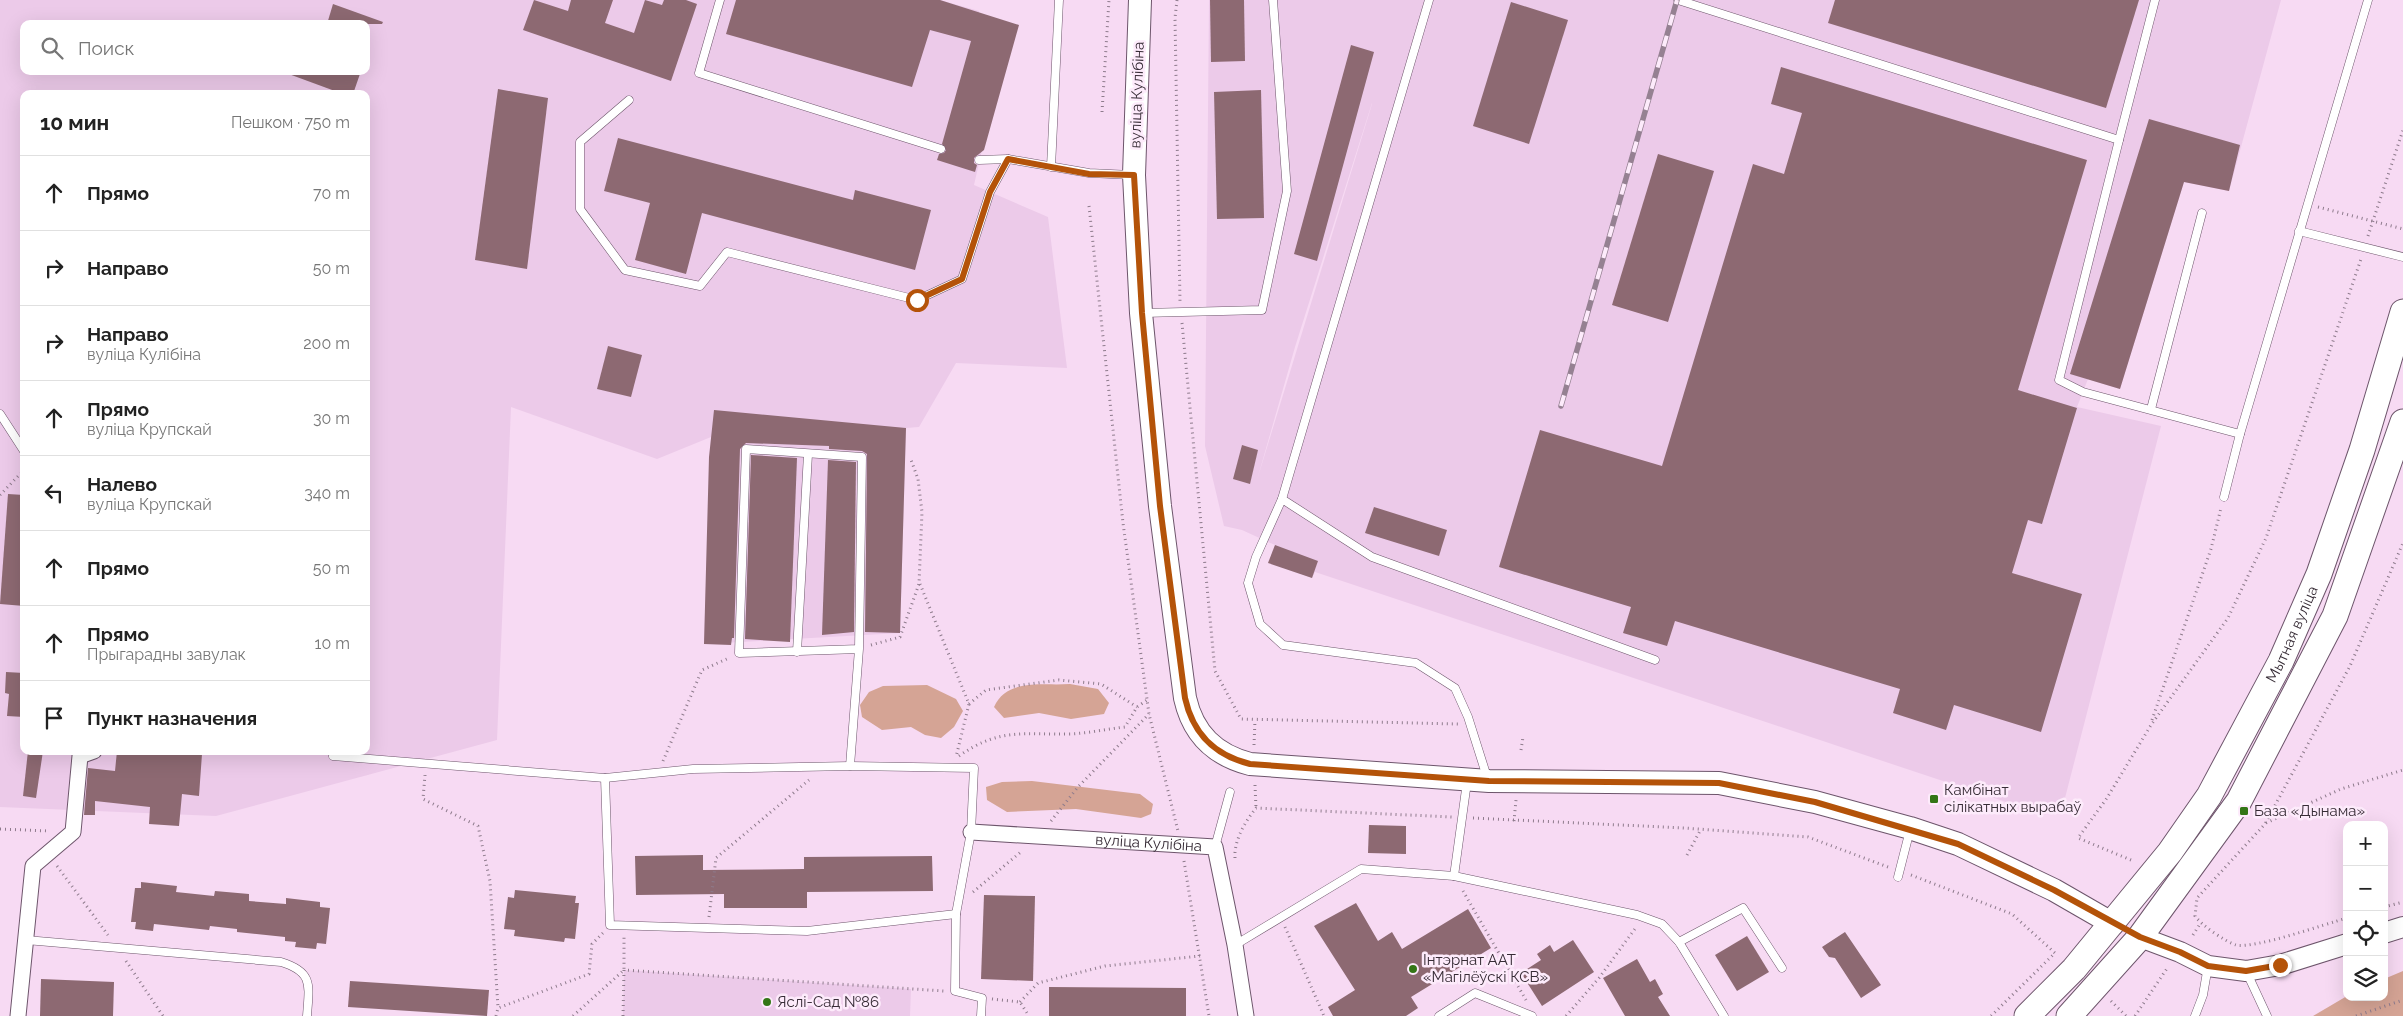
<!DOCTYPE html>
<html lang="ru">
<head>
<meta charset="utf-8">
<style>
	:root { --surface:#fff; --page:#f2f2f2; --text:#222; --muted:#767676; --line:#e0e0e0 }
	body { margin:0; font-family:Raleway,sans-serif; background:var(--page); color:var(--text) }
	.controls { position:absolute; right:15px; bottom:15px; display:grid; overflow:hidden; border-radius:10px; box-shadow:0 5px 20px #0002 }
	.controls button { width:45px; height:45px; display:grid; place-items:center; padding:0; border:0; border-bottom:1px solid var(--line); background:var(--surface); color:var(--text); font:25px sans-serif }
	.stop { position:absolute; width:15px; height:15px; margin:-11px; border:4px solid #b45309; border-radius:50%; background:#fff }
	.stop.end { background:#b45309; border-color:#fff; box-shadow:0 1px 5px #0008 }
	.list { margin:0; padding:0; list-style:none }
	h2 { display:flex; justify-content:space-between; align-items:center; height:65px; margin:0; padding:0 20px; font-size:21px }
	h2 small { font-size:16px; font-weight:400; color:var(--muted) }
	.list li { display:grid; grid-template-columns:32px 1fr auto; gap:15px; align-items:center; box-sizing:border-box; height:75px; padding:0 20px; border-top:1px solid var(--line) }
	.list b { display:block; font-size:19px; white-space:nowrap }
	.list p { margin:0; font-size:16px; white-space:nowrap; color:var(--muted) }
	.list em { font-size:16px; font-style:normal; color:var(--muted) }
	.icon { flex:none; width:28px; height:28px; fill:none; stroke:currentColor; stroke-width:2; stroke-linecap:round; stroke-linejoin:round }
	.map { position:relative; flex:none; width:2403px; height:1016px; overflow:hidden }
	.search { position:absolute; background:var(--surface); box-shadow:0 5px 20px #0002; left:20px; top:20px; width:350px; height:55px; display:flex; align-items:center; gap:12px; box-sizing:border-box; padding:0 18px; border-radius:10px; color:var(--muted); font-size:19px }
	.panel { position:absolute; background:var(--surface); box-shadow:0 5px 20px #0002; left:20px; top:90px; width:350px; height:665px; border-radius:10px }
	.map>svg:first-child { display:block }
	.built { fill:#eccae9; fill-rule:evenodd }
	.green { fill:#d5a495 }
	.building { fill:#8d6972 }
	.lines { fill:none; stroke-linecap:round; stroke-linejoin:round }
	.service-casing { stroke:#6d556b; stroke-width:9 }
	.minor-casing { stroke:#6d556b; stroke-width:17 }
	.tertiary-casing { stroke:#6d556b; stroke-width:22 }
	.secondary-casing { stroke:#6d556b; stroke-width:24 }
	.primary-casing { stroke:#6d556b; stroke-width:27 }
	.path { stroke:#8e7b8c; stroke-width:3; stroke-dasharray:1 4; stroke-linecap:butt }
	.service { stroke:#fff; stroke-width:8 }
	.minor { stroke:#fff; stroke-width:15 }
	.tertiary { stroke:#fff; stroke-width:20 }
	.secondary { stroke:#fff; stroke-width:22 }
	.primary { stroke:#fff; stroke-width:25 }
	.rail-casing { stroke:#958192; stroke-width:5.5 }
	.rail { stroke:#fdebfb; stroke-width:4; stroke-dasharray:11; stroke-linecap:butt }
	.route { stroke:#b45309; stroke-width:6 }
	.poi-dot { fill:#337616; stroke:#fdebfb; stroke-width:2 }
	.labels { text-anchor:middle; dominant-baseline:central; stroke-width:5; stroke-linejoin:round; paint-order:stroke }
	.street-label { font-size:15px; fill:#372c36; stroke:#fdebfb }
	.poi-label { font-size:15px; fill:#372c36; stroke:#fdebfb; text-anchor:start }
</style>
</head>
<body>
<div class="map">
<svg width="2403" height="1016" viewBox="0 0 2403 1016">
	<rect width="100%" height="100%" fill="#f7daf3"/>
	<g class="built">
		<path d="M 0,0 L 940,0 L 979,11 L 982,150 L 974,185 L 1048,217 L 1067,368 L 956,363 L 919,427 L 906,428 L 900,633 L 704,644 L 711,437 L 657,459 L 511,407 L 497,740 L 216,816 L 0,807 ZM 24,24 L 366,24 L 366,71 L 24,71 ZM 24,94 L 366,94 L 366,751 L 24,751 Z"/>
		<path d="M 1209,0 L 2281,0 L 2229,191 L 2184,182 L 2120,389 L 2088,379 L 2077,407 L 2161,426 L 2065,798 L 2045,815 L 1315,572 L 1312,578 L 1269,562 L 1275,545 L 1242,530 L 1224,526 L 1205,446 ZM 1372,103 L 1372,104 L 1257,480 L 1295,347 Z"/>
		<polygon points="624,970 911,989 910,1016 623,1016"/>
	</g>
	<g class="green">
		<path d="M 1070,684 L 1098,689 L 1109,703 L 1104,714 L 1071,719 L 1039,713 L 1004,718 L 994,707 C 1007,678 1042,686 1070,684 Z"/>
		<polygon points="927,685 956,699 963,711 954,727 941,738 925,735 911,727 882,730 862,717 860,705 869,692 883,686"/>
		<polygon points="1032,781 1140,794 1153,804 1151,814 1141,818 1076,809 1007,812 987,800 986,787 1002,782"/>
		<polygon points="2403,971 2403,1016 2313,1016 2347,996 2384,997 2384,979"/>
	</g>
	<g class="building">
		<polygon points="534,0 568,11 571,0 613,0 605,23 634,33 645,0 662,5 664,0 686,0 697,4 671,81 523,30"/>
		<polygon points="736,0 940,0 1019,25 984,150 974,158 974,163 977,165 975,172 937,160 939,154 944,153 946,150 942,144 971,41 930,30 912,87 726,34"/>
		<polygon points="1210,0 1244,0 1245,61 1211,62"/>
		<polygon points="1835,0 2139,0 2106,108 1828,23"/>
		<polygon points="1511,2 1568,20 1529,144 1473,126"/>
		<polygon points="333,4 383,22 382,24 327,24"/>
		<polygon points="1351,45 1374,52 1317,261 1294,254"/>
		<polygon points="1781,67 2087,160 2018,390 2077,408 2042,524 2028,520 2012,573 2082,594 2041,732 1954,705 1946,730 1893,713 1900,689 1675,621 1667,646 1623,633 1631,607 1499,567 1540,430 1662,466 1753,164 1784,174 1802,113 1771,104"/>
		<polygon points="286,71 361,71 353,94 343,94 286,73"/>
		<polygon points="498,89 548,98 527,269 475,260"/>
		<polygon points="1261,90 1264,218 1217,219 1214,92"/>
		<polygon points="2149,119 2240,145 2229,191 2184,182 2120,389 2070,374"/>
		<polygon points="618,138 853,200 855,190 931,210 915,270 702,213 686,274 635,260 650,203 604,191"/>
		<polygon points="1658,154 1714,171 1668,322 1612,305"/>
		<polygon points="608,346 642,355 631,397 597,389"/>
		<polygon points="714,410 906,428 900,633 865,632 867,454 862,451 829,449 829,446 746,443 740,449 734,638 732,638 731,645 704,644 709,457"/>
		<polygon points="1242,445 1258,450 1250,484 1233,479"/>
		<polygon points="751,455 797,458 790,642 745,639"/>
		<polygon points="828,460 856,462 854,632 822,635"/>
		<polygon points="8,494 24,495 24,606 0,604"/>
		<polygon points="1374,507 1447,530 1439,556 1365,533"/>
		<polygon points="1275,545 1318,561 1312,578 1268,563"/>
		<polygon points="6,672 24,673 24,717 7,716 9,694 5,693"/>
		<polygon points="28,751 43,751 36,798 23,796"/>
		<polygon points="117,751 171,751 202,754 199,796 182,794 179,826 149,824 150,807 95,801 95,815 84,815 88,768 115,771"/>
		<polygon points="1369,825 1406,826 1406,854 1368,853"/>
		<polygon points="703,855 703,870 804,869 804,857 932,856 933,891 807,892 807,908 724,908 724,894 636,895 635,856"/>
		<polygon points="141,882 177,886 176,892 214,896 215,891 249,894 249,901 286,904 286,898 320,902 320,907 330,908 326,944 317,943 316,949 295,947 296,942 285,941 285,937 237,932 237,929 210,926 209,930 154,924 153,931 135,929 136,922 131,922 135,888 141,888"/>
		<polygon points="515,890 576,896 575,903 579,903 575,939 565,938 564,942 514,936 515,930 504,929 508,897 514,898"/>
		<polygon points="984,895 1035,896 1033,981 981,979"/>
		<polygon points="1356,903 1378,941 1392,932 1402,949 1468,909 1491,948 1411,997 1418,1008 1406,1016 1333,1016 1328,1007 1355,990 1314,926"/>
		<polygon points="1845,932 1881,985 1861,998 1835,958 1829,957 1822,947"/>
		<polygon points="1747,936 1769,972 1737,991 1715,955"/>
		<polygon points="1573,940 1594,972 1542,1006 1521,973 1541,960 1537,954 1550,945 1554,952"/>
		<polygon points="1637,959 1650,982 1655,979 1663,994 1658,997 1670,1016 1625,1016 1603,978"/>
		<polygon points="41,979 114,982 113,1016 40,1016"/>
		<polygon points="350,981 489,990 487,1016 348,1007"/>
		<polygon points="1049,987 1186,988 1186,1016 1049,1016"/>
	</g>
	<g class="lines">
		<g class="service-casing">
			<g id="service">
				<polyline points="720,0 699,73 941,149"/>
				<polyline points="1678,0 2119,140 2155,0"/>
				<polyline points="629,100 580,142 580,209 625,270 700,286 727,252 917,300 962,279 990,192 1008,159"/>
				<polyline points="2119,140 2059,380 2083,392 2240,434"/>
				<polyline points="979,160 1008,159 1089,173 1132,175"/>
				<polyline points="1051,167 1059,0"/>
				<polyline points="2299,231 2403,257"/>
				<polyline points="1143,313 1262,310 1287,191 1273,0"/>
				<polyline points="2151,409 2202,213"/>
				<polyline points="0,414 24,451"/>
				<polyline points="2224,497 2240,434 2368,0"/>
				<polyline points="1282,499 1429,0"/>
				<polyline points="797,652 808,454"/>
				<polyline points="334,751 333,756 605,778 693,769 850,766 974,768 971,832 956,914 955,991 982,998 981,1016"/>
				<polyline points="850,766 859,649 862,457 746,449 739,653 859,649"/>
				<polyline points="1487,777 1468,717 1455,688 1416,663 1283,645 1260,624 1248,583 1256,557 1282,499 1372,557 1655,660"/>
				<polyline points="605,778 610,925 807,931 956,914"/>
				<polyline points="1215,847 1230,792"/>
				<polyline points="1454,876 1637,915 1662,924 1679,942 1724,1016"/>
				<polyline points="1898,877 1910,830"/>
				<path d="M 26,940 L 281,962 C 314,972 309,986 307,1016"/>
				<polyline points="1679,942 1743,908 1782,968"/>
				<polyline points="1235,945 1361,869 1454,876 1467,782"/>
				<polyline points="2247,973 2267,1016"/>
				<polyline points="1439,1016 1475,993 1532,1016"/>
				<polyline points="2195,1016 2203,995 2208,966"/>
			</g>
		</g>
		<g class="minor-casing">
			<g id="minor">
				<path id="s1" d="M 971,832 L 1215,847 L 1235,945 L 1246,1016"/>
				<polyline points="18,1016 33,866 73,832 80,756 94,751"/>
			</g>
		</g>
		<g class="tertiary-casing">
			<g id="tertiary">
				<polyline points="2384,933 2403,927"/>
				<polyline points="2140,937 2180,952 2208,966 2246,971 2280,965 2347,944"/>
			</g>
		</g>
		<g class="secondary-casing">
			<path id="secondary" d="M 1140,0 L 1134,175 L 1141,313 L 1160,506 L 1185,698 C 1193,734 1215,755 1250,764 L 1489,781 L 1719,783 L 1815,802 L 1910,828 L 1958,844 L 2054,890 L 2113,924"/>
		</g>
		<g class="primary-casing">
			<g id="primary">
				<path id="s2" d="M 2027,1016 L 2074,969 L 2170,852 L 2209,796 L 2281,661 L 2319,574 L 2362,450 L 2403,312"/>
				<polyline points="2069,1016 2140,937 2239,801 2335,616 2403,422"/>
			</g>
		</g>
		<g class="path">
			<polyline points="1177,0 1175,18 1180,302"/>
			<polyline points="1102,112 1109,0"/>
			<polyline points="1089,206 1123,523 1149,714 1178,831"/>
			<polyline points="2318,207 2403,229"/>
			<polyline points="2368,236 2403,130"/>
			<polyline points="1182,323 1215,671 1241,719 1458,724"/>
			<polyline points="0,495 24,470"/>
			<polyline points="920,584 969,704 956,757"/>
			<polyline points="871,645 900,637 919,584 922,512 918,479 910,457"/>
			<polyline points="969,704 986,690 1059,680 1101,684 1137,707"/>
			<polyline points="2152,720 2211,549 2221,508"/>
			<polyline points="1254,745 1255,720"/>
			<polyline points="1521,750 1523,737"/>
			<path d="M 959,756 C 1000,727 1025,735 1071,734 C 1089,733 1107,729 1125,727 L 1137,707 L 1147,700"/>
			<polyline points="663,761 702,670 729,658"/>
			<polyline points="425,775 423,799 478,826 490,881 498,1008"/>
			<polyline points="1255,785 1256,808"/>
			<polyline points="1473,818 1684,828 1808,837 1888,867"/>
			<polyline points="1051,821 1078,787 1149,714"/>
			<polyline points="1514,821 1516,800"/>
			<polyline points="2266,823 2341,789 2403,770"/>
			<polyline points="0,829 49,831"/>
			<polyline points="1687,855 1701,829"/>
			<path d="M 1235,858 C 1234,840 1245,822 1256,808 L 1452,817"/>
			<polyline points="2131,860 2078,838 2107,798 2151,725 2228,618 2266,538 2361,259"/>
			<polyline points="1184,861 1209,1016"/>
			<polyline points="57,866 108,935"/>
			<polyline points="1911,875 2012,914 2055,953 1991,1016"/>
			<polyline points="1463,891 1526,1000"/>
			<polyline points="973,892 1022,851"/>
			<polyline points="2384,907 2403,902"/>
			<polyline points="709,917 716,858 809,780"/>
			<path d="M 2347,918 C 2325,924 2255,949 2236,945 C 2226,942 2201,925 2195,916 L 2197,898 L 2265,824 L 2350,666 L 2403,543"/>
			<polyline points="1285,927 1324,1016"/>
			<polyline points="2193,935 2200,924"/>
			<polyline points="126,961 163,1016"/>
			<polyline points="992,999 1020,1002 1029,1016"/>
			<polyline points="2111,1001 2126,1016"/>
			<polyline points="1020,1002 1038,983 1105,966 1200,956"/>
			<polyline points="496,1016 498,1008 589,974 592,944 603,933"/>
			<polyline points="573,1016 624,970 624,936"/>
			<polyline points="623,1016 624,970 944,991"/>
			<polyline points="1566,1016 1599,978 1637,926"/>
			<polyline points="2135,1016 2168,967"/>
			<polyline points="2356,1016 2403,1000"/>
		</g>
		<use href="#service" class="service"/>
		<use href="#minor" class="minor"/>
		<use href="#tertiary" class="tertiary"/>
		<use href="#secondary" class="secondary"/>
		<use href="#primary" class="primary"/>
		<g class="rail-casing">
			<polyline id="rail" points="1561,406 1677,0"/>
		</g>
		<use href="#rail" class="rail"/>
	</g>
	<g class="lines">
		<path class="route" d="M 917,300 L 962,279 L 990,192 L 1008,159 L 1089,174 L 1134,175 L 1142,313 L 1160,506 L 1185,698 C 1193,734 1214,755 1250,764 L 1489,781 L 1719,783 L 1815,802 L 1958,844 L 2054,890 L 2140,937 L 2180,952 L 2208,966 L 2246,971 L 2280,965"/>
	</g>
	<g class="poi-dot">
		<rect x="1929" y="794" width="10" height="10" rx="2.5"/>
		<rect x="2239" y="806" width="10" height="10" rx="2.5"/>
		<circle cx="1413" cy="969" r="5"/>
		<circle cx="767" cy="1002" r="5"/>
	</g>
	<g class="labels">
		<g class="street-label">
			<text transform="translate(1137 95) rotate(-88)">вуліца Кулібіна</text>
			<text stroke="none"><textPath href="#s2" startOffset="468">Мытная вуліца</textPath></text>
			<text stroke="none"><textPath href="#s1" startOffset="178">вуліца Кулібіна</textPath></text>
		</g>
		<g class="poi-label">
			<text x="1944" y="790">Камбінат<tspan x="1944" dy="17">сілікатных вырабаў</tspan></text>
			<text x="2254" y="811">База «Дынама»</text>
			<text x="1423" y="960">Інтэрнат ААТ<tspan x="1423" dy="17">«Магілёўскі КСВ»</tspan></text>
			<text x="777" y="1002">Яслі-Сад №86</text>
		</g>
	</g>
</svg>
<div class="controls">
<button>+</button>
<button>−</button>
<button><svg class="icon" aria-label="locate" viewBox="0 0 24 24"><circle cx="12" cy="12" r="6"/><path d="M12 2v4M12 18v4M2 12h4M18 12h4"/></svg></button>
<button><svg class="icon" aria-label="layers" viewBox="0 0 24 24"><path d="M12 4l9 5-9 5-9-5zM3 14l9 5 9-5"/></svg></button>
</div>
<div class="stop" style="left:917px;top:300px"></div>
<div class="stop end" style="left:2280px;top:965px"></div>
<div class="search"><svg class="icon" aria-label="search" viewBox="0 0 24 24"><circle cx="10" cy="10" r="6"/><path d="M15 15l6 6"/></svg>Поиск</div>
<section class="panel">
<h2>10 мин<small>Пешком · 750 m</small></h2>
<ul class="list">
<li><svg class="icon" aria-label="ahead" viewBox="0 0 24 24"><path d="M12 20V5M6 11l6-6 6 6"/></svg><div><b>Прямо</b></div><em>70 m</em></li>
<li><svg class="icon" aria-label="right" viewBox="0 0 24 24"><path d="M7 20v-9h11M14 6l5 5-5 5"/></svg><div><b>Направо</b></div><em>50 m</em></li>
<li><svg class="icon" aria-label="right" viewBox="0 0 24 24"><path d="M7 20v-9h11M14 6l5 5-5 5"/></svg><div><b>Направо</b><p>вуліца Кулібіна</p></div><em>200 m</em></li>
<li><svg class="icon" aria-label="ahead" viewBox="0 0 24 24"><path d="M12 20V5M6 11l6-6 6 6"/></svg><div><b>Прямо</b><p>вуліца Крупскай</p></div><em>30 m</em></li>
<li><svg class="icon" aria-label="left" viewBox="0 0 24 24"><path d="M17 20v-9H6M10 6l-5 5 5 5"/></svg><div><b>Налево</b><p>вуліца Крупскай</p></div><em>340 m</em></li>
<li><svg class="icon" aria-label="ahead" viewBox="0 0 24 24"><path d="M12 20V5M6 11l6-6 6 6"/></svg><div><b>Прямо</b></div><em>50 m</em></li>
<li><svg class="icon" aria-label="ahead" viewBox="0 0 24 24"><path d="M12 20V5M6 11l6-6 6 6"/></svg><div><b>Прямо</b><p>Прыгарадны завулак</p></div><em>10 m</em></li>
<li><svg class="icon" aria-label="arrive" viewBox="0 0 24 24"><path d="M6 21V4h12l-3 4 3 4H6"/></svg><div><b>Пункт назначения</b></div></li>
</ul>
</section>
</div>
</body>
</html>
